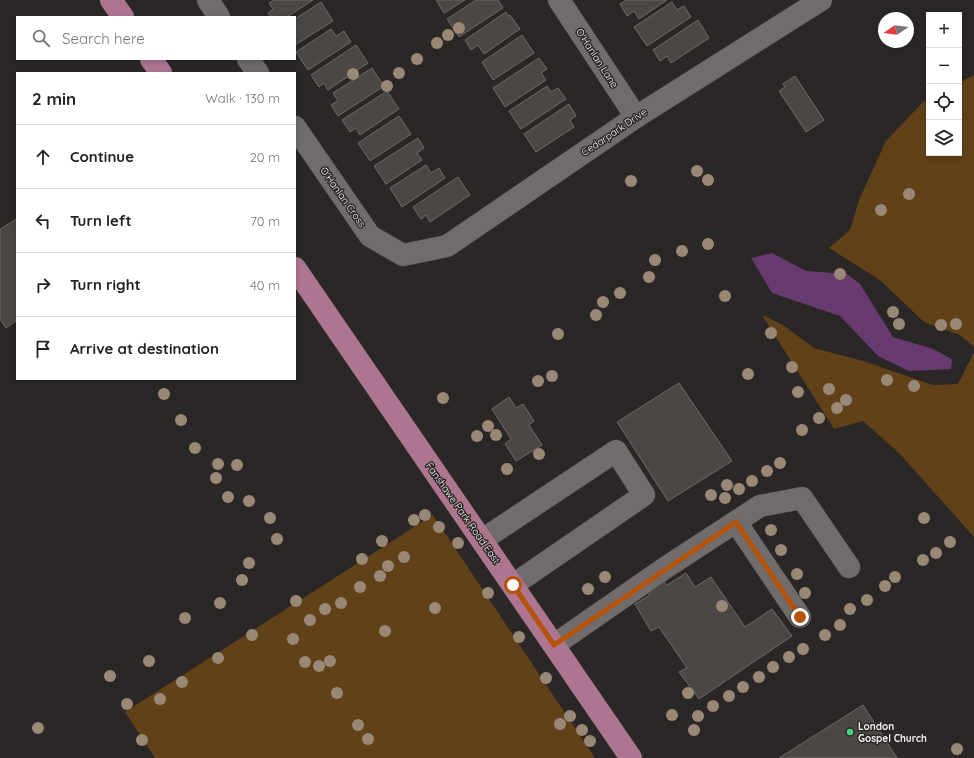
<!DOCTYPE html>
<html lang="en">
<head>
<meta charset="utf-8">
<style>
	:root { --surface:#fff; --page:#f2f2f2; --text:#222; --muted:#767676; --line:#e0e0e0 }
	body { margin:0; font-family:Quicksand,sans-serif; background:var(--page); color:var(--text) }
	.controls { position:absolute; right:12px; top:12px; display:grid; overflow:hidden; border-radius:0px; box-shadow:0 2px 6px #0003 }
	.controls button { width:36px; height:36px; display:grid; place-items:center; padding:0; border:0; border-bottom:1px solid var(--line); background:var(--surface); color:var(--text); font:20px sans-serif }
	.compass { position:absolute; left:878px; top:12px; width:36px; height:36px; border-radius:50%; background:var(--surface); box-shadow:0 2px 6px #0003; rotate:257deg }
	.stop { position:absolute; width:12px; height:12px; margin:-9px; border:3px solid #b45309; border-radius:50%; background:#fff }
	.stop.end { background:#b45309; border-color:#fff; box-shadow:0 1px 4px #0008 }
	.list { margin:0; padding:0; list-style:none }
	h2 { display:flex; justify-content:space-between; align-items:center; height:52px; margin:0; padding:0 16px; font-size:17px }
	h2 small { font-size:13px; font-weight:400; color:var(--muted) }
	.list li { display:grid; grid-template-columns:26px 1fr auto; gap:12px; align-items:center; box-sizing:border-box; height:64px; padding:0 16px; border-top:1px solid var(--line) }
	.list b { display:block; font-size:15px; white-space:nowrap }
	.list em { font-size:13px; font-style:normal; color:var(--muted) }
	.icon { flex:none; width:22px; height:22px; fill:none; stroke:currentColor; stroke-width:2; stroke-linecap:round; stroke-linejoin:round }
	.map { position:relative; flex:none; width:974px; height:758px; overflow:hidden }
	.search { position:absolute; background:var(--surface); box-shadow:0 2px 6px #0003; left:16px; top:16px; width:280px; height:44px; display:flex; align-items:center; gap:10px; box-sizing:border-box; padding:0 14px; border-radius:0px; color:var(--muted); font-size:15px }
	.panel { position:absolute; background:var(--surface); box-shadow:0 2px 6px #0003; left:16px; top:72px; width:280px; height:308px; border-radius:0px }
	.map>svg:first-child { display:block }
	.green { fill:#614117 }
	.water { fill:#683b70 }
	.building { fill:#4c4644; stroke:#6f6967 }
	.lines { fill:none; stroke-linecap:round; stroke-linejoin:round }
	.minor-casing { stroke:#464242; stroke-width:23 }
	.major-casing { stroke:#464242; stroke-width:23 }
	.minor { stroke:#716b6b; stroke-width:22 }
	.major { stroke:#ae7591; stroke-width:22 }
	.tree { fill:#9a8877 }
	.route { stroke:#b45309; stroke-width:5 }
	.poi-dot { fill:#42d77b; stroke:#2c2727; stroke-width:1.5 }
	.labels { text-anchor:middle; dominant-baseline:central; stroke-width:3; stroke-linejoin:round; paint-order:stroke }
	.street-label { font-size:10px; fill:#f6f3f3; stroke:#2c2727 }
	.poi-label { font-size:10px; font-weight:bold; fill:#f6f3f3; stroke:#2c2727; text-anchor:start }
</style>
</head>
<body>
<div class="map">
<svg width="974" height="758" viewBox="0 0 974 758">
	<rect width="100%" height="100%" fill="#2c2727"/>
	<g class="green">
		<polygon points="974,75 974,347 960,335 924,322 880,280 829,248 850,230 859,200 886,141 923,102 929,99 929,153 959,153 959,83"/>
		<polygon points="762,315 783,325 814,348 863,361 933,385 958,384 974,352 974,537 900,454 863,421 834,429"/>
		<polygon points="433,515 595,758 155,758 125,712"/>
	</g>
	<polygon class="water" points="772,253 806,271 847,274 860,284 893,337 933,349 952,359 951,369 909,371 878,356 840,316 772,293 751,258"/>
	<g class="building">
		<polygon points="274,0 313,0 287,17 271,17 268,13 273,9 269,3"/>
		<polygon points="436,0 465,0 444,13"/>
		<polygon points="476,0 498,0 503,8 459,37 447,19"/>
		<polygon points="626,0 667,0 639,19 634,11 627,16 620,4"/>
		<polygon points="321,2 333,21 295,45 295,19"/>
		<polygon points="672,2 677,10 684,6 691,17 647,46 634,27"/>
		<polygon points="506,12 508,16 510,15 520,29 484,54 478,45 471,50 465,40"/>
		<polygon points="698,20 709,38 671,63 667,56 660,61 653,50"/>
		<polygon points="331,29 336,36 344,31 351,42 308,70 296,52"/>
		<polygon points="522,35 534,53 493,80 482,62"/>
		<polygon points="356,45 368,63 328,90 324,83 319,87 311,75"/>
		<polygon points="539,58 547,69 541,73 546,80 505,107 493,88"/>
		<polygon points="372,68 384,86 338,116 331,105 338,101 333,93"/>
		<polygon points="795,76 824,120 806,132 779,91 785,87 783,84"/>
		<polygon points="547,86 551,92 558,88 566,99 521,129 509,111"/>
		<polygon points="387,91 399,109 360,135 356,128 350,132 342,120"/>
		<polygon points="569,104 576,116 570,120 574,127 536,152 524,134"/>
		<polygon points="399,116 411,134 370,161 358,143"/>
		<polygon points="418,138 424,148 417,153 422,160 386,184 374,166"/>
		<polygon points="426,165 431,173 439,168 445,178 402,207 390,188"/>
		<polygon points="458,177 470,195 430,222 426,215 421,219 413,207"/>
		<polygon points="17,219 17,320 6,328 0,319 0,229"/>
		<polygon points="679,383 732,461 668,501 617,422"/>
		<polygon points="509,397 516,408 523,404 534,421 529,425 542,445 516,461 505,444 511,439 492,409"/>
		<polygon points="686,573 695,587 711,577 745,627 772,609 792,636 699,699 679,672 687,668 659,627 651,631 635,604 650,595 645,589 662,580 667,585"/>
		<polygon points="863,705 897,758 779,758"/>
	</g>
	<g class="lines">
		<g class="minor-casing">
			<g id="minor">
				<polyline points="208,0 219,17"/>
				<polyline points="559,0 636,117"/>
				<polyline points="248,59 258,73"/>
				<polyline points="295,127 370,236 403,255 447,246 636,117 821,0"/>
				<polyline points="736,522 800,617"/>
				<polyline points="482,540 616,451 644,495 513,585"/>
				<polyline points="554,645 665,568 760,506 802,498 849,567"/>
			</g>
		</g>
		<g class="major-casing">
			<g id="major">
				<polyline points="111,0 123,17"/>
				<polyline points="151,59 161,73"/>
				<polyline points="295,268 631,758"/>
			</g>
		</g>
		<use href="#minor" class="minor"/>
		<use href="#major" class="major"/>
	</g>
	<g class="tree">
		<circle cx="459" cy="28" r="6"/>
		<circle cx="448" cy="35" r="6"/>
		<circle cx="437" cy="43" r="6"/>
		<circle cx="417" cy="59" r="6"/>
		<circle cx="399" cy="73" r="6"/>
		<circle cx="353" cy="74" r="6"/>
		<circle cx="387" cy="86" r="6"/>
		<circle cx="697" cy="171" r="6"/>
		<circle cx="708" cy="180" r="6"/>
		<circle cx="631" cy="181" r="6"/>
		<circle cx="909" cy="194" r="6"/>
		<circle cx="881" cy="210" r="6"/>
		<circle cx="708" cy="244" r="6"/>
		<circle cx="682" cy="251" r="6"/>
		<circle cx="655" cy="260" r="6"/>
		<circle cx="840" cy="274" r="6"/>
		<circle cx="649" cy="277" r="6"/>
		<circle cx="620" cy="293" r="6"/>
		<circle cx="725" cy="296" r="6"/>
		<circle cx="603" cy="302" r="6"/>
		<circle cx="893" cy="312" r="6"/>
		<circle cx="596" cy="315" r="6"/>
		<circle cx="899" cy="324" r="6"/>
		<circle cx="956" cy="324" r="6"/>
		<circle cx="941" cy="325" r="6"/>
		<circle cx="771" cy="333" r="6"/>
		<circle cx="558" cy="334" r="6"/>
		<circle cx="792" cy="367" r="6"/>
		<circle cx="748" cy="374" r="6"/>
		<circle cx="552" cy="376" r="6"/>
		<circle cx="887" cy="380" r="6"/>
		<circle cx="538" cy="381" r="6"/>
		<circle cx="914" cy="386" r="6"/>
		<circle cx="829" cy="389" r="6"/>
		<circle cx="798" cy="392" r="6"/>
		<circle cx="164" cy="394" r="6"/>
		<circle cx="443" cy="398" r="6"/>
		<circle cx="846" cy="400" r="6"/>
		<circle cx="837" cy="408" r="6"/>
		<circle cx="819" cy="418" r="6"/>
		<circle cx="181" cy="420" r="6"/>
		<circle cx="488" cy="426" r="6"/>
		<circle cx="802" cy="430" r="6"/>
		<circle cx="496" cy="435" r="6"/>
		<circle cx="477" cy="436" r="6"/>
		<circle cx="195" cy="448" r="6"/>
		<circle cx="539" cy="454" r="6"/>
		<circle cx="780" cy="463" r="6"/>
		<circle cx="218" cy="464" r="6"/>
		<circle cx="237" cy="465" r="6"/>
		<circle cx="507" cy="469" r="6"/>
		<circle cx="767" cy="471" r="6"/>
		<circle cx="216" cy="478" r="6"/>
		<circle cx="752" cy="481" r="6"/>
		<circle cx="727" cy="485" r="6"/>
		<circle cx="739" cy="489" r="6"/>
		<circle cx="711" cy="495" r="6"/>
		<circle cx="228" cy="497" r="6"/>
		<circle cx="725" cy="498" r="6"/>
		<circle cx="249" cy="501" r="6"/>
		<circle cx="425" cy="515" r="6"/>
		<circle cx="270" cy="518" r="6"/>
		<circle cx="924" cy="518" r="6"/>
		<circle cx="414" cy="520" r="6"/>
		<circle cx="439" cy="527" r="6"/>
		<circle cx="771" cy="530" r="6"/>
		<circle cx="277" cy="539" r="6"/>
		<circle cx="382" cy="541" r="6"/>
		<circle cx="950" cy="542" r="6"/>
		<circle cx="458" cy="543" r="6"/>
		<circle cx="781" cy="550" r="6"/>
		<circle cx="936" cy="553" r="6"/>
		<circle cx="404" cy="557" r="6"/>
		<circle cx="362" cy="559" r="6"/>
		<circle cx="923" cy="560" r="6"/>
		<circle cx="249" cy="563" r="6"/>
		<circle cx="388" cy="566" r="6"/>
		<circle cx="797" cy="574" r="6"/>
		<circle cx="380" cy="576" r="6"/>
		<circle cx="605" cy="577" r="6"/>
		<circle cx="895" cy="577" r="6"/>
		<circle cx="242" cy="580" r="6"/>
		<circle cx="885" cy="586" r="6"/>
		<circle cx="360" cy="587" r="6"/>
		<circle cx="588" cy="589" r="6"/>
		<circle cx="488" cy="593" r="6"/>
		<circle cx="805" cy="593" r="6"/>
		<circle cx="867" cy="600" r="6"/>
		<circle cx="296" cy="601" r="6"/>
		<circle cx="220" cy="603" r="6"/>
		<circle cx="341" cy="603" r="6"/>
		<circle cx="722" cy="606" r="6"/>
		<circle cx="435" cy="608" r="6"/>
		<circle cx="325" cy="609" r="6"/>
		<circle cx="850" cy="609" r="6"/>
		<circle cx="185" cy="618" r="6"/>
		<circle cx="310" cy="620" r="6"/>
		<circle cx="840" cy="625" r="6"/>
		<circle cx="385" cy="631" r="6"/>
		<circle cx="252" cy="635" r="6"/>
		<circle cx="825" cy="635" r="6"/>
		<circle cx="519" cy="637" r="6"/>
		<circle cx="293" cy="639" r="6"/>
		<circle cx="803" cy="649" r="6"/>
		<circle cx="789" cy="657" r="6"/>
		<circle cx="218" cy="658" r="6"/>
		<circle cx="149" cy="661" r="6"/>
		<circle cx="330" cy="661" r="6"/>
		<circle cx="305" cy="662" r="6"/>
		<circle cx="319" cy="666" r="6"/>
		<circle cx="773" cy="667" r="6"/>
		<circle cx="110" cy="676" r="6"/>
		<circle cx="759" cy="677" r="6"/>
		<circle cx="546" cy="678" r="6"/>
		<circle cx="182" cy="682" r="6"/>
		<circle cx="743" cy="687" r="6"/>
		<circle cx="337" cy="693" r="6"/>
		<circle cx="688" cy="693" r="6"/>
		<circle cx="729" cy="696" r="6"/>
		<circle cx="160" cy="699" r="6"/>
		<circle cx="127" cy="704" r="6"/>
		<circle cx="713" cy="706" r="6"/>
		<circle cx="672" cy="715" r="6"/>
		<circle cx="570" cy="716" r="6"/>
		<circle cx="698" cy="716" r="6"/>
		<circle cx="560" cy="724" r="6"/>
		<circle cx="358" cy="725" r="6"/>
		<circle cx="38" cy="728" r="6"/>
		<circle cx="582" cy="730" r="6"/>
		<circle cx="694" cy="730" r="6"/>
		<circle cx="368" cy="739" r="6"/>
		<circle cx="142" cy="740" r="6"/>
		<circle cx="590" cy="741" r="6"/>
		<circle cx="957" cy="749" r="6"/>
	</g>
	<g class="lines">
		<polyline class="route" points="513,585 554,645 736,522 800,617"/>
	</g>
	<circle class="poi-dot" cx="850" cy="732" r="4"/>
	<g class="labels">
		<g class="street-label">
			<text transform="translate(597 58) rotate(57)">O'Hanlan Lane</text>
			<text transform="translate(614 132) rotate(-34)">Cedarpark Drive</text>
			<text transform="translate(343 197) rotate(55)">O'Hanlan Cross</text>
			<text transform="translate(463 513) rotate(55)">Fanshawe Park Road East</text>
		</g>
		<g class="poi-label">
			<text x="858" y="726">London<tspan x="858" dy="12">Gospel Church</tspan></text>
		</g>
	</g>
</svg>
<div class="controls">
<button>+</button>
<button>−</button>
<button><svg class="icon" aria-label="locate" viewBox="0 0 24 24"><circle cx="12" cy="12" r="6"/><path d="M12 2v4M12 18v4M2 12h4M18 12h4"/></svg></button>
<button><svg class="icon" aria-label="layers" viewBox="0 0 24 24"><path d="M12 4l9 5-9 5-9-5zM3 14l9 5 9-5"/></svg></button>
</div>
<svg class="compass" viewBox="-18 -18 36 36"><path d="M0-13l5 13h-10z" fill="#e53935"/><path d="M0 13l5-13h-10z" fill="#767676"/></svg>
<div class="stop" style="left:513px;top:585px"></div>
<div class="stop end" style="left:800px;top:617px"></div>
<div class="search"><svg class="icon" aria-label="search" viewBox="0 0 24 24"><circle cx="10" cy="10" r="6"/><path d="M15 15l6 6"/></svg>Search here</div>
<section class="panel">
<h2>2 min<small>Walk · 130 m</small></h2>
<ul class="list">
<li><svg class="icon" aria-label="ahead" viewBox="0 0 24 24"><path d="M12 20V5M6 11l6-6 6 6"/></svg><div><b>Continue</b></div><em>20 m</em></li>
<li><svg class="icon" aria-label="left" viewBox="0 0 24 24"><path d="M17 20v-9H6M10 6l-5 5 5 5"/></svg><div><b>Turn left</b></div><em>70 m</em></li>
<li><svg class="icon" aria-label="right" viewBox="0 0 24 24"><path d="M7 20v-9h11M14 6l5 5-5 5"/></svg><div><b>Turn right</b></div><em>40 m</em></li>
<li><svg class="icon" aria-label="arrive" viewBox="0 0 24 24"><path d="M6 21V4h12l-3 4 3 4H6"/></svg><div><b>Arrive at destination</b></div></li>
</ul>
</section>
</div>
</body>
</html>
